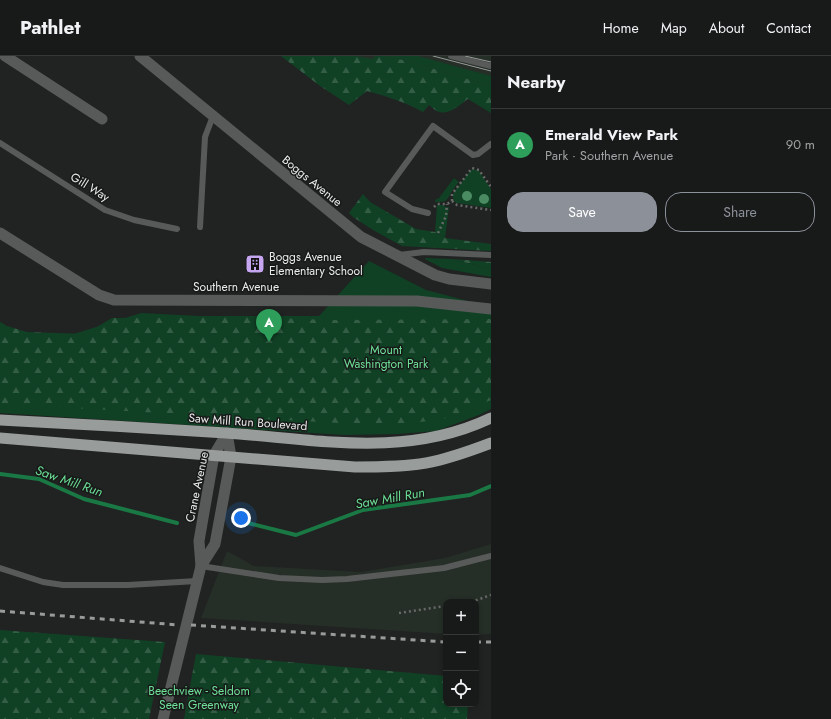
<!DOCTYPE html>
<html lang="en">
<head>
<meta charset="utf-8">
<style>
	:root { --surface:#181a19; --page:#252726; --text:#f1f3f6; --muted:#9fa1a2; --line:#363838; --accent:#8c9099 }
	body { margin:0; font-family:Jost,sans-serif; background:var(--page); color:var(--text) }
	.controls { position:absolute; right:12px; bottom:12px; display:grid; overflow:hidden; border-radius:8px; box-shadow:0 2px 6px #0003 }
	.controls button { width:36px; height:36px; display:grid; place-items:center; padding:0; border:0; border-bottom:1px solid var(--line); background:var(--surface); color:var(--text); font:20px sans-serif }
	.you { position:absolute; left:241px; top:462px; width:14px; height:14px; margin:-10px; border:3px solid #fff; border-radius:50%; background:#1a73e8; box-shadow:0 0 0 6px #1a73e833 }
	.badge { display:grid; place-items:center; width:26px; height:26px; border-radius:50%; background:var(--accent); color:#fff; font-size:13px; font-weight:700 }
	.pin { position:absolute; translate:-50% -33px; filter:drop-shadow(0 1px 2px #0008) }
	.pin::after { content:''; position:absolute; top:21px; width:14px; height:12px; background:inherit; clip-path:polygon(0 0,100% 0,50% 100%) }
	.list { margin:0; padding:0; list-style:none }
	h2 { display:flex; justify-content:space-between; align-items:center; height:52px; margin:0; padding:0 16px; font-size:17px }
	h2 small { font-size:13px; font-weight:400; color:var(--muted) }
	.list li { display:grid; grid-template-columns:26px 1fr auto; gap:12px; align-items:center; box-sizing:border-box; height:72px; padding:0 16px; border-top:1px solid var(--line) }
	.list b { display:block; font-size:15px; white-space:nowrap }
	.list p { margin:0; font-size:13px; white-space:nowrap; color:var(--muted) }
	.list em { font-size:13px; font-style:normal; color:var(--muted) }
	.actions { display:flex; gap:8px; padding:12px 16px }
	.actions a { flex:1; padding:9px 0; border:1px solid var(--accent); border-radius:16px; text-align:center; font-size:14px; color:var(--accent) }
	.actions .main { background:var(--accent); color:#fff }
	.icon { flex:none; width:22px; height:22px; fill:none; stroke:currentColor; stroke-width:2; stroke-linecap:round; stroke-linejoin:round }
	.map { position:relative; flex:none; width:491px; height:663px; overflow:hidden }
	header { display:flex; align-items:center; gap:24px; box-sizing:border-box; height:56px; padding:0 20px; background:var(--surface); border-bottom:1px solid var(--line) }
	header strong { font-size:19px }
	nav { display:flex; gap:22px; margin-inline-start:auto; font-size:14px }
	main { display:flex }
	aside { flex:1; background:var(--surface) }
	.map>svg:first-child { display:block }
	.built { fill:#262e28 }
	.green { fill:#104125 }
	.forest { fill:url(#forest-firs) }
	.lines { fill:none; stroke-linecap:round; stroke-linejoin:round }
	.stream { stroke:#1a7845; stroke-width:4 }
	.path { stroke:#676968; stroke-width:2.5; stroke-dasharray:2 3; stroke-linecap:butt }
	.service { stroke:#585a59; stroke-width:6 }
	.minor { stroke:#585a59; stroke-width:11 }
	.tertiary { stroke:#585a59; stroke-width:11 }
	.trunk { stroke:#989c9a; stroke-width:11 }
	.tram { stroke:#999b9a; stroke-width:1 }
	.rail { stroke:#999b9a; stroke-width:3; stroke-dasharray:5 5; stroke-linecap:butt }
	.tree { fill:#4b8b62 }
	.labels { text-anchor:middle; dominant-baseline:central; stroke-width:3; stroke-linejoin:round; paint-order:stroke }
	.street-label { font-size:12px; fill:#e8eae9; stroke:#171a18 }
	.poi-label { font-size:12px; fill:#e8eae9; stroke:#171a18; text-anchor:start }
	.park-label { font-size:12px; fill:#6ee098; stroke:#171a18 }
	.water-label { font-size:13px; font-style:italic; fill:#6cdf97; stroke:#171a18 }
</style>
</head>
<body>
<header>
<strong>Pathlet</strong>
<nav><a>Home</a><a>Map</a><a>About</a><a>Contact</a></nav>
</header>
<main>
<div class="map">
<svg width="491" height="663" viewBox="0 0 491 663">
	<defs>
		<pattern id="forest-firs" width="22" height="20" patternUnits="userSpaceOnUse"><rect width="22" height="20" fill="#104125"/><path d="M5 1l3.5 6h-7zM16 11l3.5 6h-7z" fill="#335d45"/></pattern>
	</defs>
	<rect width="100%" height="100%" fill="#202321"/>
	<g class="built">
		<polygon points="337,0 491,0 491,37"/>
		<polygon points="491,488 491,578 476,579 476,546 446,546 446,578 201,562 227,495 254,510 361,516 445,502"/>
	</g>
	<g class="green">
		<polygon points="383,0 418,0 491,20 491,30 408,5"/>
		<path d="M 473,113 L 479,115 L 491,133 L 491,152 L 457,147 C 453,145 452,141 454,136 L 470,115 Z"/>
		<path d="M 454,122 L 459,126 C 456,129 453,133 451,137 C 446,146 446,146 435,146 L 435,144 L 439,142 Z"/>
		<polygon points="437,149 444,149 445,151 449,151 445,182 435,176"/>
		<polygon points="425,202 452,203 491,213 491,221 442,212 425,203"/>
		<polygon points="369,205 426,234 491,251 491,353 479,359 436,375 397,378 345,379 0,357 0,301 141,257 200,260 319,260"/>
	</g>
	<g class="forest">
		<path d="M 281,0 L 356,0 L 373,3 L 375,0 L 383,0 L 408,5 L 491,30 L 491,57 L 468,43 C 461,48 449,59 440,56 C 436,56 432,51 429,49 L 423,56 C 405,46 386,40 367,35 L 349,49 L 320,30 Z"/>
		<polygon points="363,138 370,146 416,173 435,176 445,182 491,188 491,195 402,190 373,174 353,161 349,157"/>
		<polygon points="452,203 491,206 491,213"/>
		<polygon points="254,261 330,264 491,263 491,344 447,362 394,370 0,348 0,266 7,270 27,276 85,278 112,262"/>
		<polygon points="0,574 165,586 149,663 0,663"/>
		<polygon points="196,598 446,620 446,648 468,648 467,663 184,663"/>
	</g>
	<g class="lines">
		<g class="stream">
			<polyline points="0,418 39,423 84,443 177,467"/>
			<polyline points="248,467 296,479 363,454 470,439 491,430"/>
		</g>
		<g class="path">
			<polyline points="452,145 452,138 472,112 479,114 491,131"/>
			<polyline points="434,151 437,148 447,148 452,145 457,149 491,154"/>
			<polyline points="438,177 446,160 447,148"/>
			<polyline points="471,546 491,539"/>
			<polyline points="399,557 446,550"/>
		</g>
		<g class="service">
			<polyline points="451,0 491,10"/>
			<polyline points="0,87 105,154 134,164 177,173"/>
			<polyline points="428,157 412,153 385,136 433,70 473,99 478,98 491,88"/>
			<polyline points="200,171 205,81 213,60"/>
			<polyline points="399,199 424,196 491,199"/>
			<polyline points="201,510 279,522 322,524 347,523 444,512 491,500"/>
			<polyline points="0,512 43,526 63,529 128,529 197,525"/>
		</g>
		<polyline class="minor" points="5,0 102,63"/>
		<g class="tertiary">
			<polyline points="140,0 361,181 435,219 449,223 491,228"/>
			<polyline points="0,177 99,239 114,244 417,245 491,253"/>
			<polyline points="201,510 199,485 214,399 227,377"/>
			<polyline points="163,663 201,510 215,488 231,401 227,377"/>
		</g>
		<g class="trunk">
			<path d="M 0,364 C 75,368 151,372 226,377 C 317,383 405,403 491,362"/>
			<path d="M 0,382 L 355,411 C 379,411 402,411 426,407 C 448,403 470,395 491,387"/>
		</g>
		<g class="tram">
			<polyline points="433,0 491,15"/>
			<polyline points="465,0 491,6"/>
		</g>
		<g class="rail">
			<polyline points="0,555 179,569"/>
			<polyline points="191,569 446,586"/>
			<polyline points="476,586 491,586"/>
		</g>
	</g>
	<g class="tree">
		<circle cx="467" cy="140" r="5"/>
		<circle cx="484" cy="143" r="5"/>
	</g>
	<defs>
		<g id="building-square" transform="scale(1)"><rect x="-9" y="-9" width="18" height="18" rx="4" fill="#c6a6f0" stroke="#171a18"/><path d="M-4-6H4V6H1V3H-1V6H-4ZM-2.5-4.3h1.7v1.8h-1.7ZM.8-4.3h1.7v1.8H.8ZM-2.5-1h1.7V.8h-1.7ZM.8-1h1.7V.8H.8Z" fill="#111"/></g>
	</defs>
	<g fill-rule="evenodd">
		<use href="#building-square" x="255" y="208"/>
	</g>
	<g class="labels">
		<g class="street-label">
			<text transform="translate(312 125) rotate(39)">Boggs Avenue</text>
			<text transform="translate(90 131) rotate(32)">Gill Way</text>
			<text x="236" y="231">Southern Avenue</text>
			<text transform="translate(248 366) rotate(4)">Saw Mill Run Boulevard</text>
			<text transform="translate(197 431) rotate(-78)">Crane Avenue</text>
		</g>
		<g class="poi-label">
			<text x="269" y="201">Boggs Avenue<tspan x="269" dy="14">Elementary School</tspan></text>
		</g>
		<g class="park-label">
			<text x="386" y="294">Mount<tspan x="386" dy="14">Washington Park</tspan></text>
			<text x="199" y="635">Beechview - Seldom<tspan x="199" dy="14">Seen Greenway</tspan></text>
		</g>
		<g class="water-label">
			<text transform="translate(69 425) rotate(19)">Saw Mill Run</text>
			<text transform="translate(390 442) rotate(-10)">Saw Mill Run</text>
		</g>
	</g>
</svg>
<div class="controls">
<button>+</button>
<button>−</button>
<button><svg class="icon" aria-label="locate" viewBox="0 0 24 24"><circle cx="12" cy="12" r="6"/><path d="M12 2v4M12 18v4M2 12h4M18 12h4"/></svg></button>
</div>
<div class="you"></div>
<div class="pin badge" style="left:269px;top:286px;background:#2e9e5b">A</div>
</div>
<aside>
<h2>Nearby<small></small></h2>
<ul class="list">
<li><span class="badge" style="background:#2e9e5b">A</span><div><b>Emerald View Park</b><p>Park · Southern Avenue</p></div><em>90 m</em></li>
</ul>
<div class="actions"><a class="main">Save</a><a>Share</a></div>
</aside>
</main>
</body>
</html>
